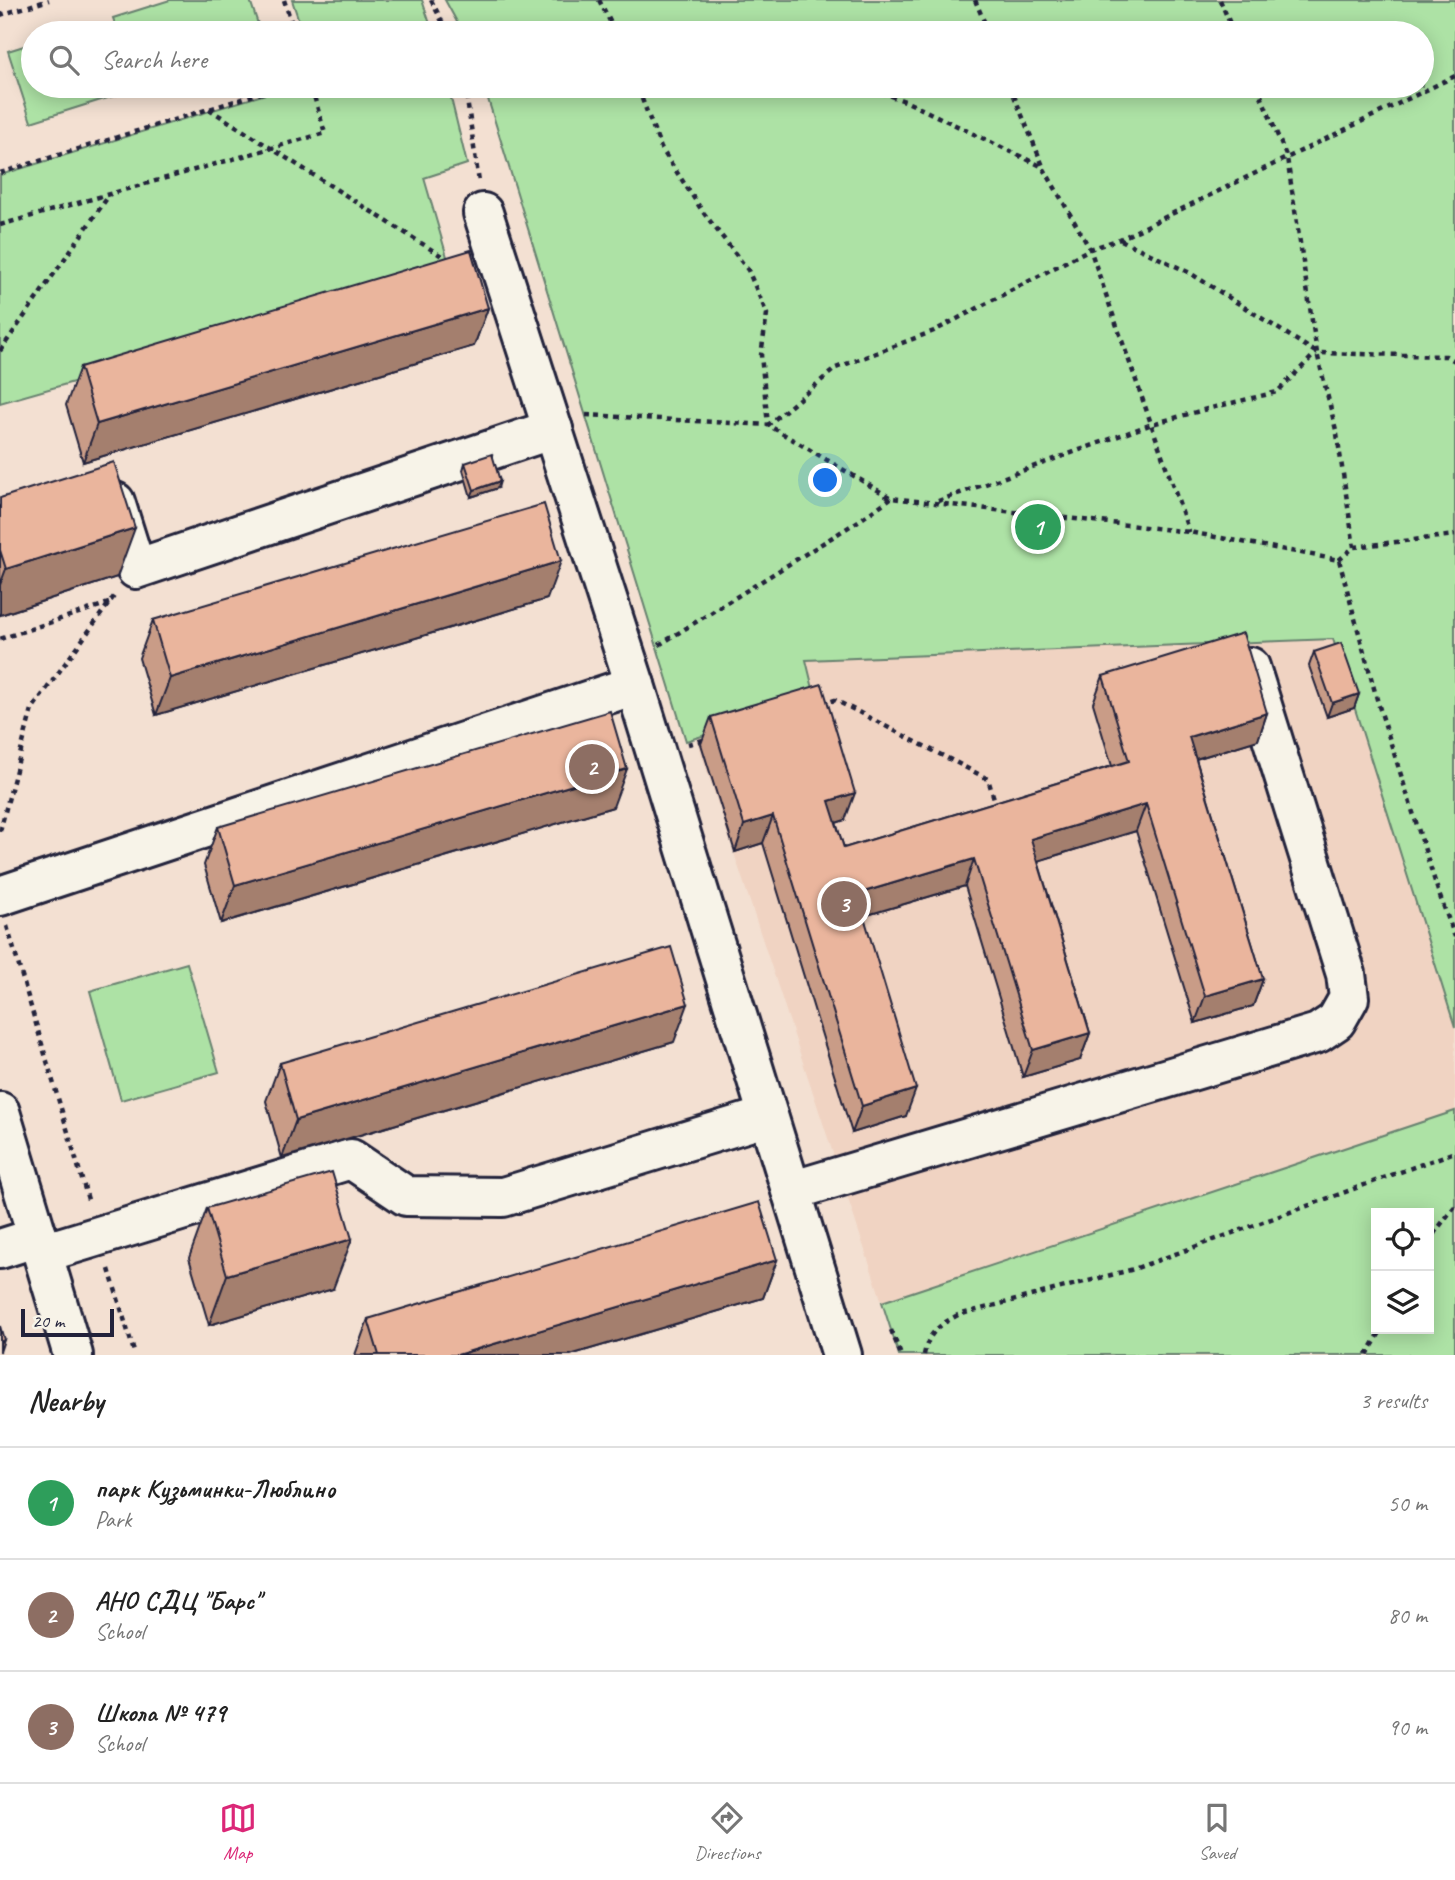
<!DOCTYPE html>
<html lang="en">
<head>
<meta charset="utf-8">
<style>
	:root { --surface:#fff; --page:#f6f6f6; --text:#222; --muted:#767676; --line:#e0e0e0; --accent:#db2777 }
	body { margin:0; font-family:Caveat,sans-serif; background:var(--page); color:var(--text) }
	.controls { position:absolute; right:21px; bottom:21px; display:grid; overflow:hidden; border-radius:0px; box-shadow:0 4px 18px #0003 }
	.controls button { width:63px; height:63px; display:grid; place-items:center; padding:0; border:0; border-bottom:2px solid var(--line); background:var(--surface); color:var(--text); font:35px sans-serif }
	.scale { position:absolute; left:21px; bottom:18px; width:93px; box-sizing:border-box; padding-left:7px; border:4px solid #22223b; border-top:0; font-size:19px; line-height:24px; white-space:nowrap; color:#22223b; -webkit-text-stroke:5px #f7f3e8; paint-order:stroke }
	.you { position:absolute; left:826px; top:481px; width:24px; height:24px; margin:-18px; border:5px solid #fff; border-radius:50%; background:#1a73e8; box-shadow:0 0 0 10px #1a73e833 }
	.badge { display:grid; place-items:center; width:46px; height:46px; border-radius:50%; background:var(--accent); color:#fff; font-size:23px; font-weight:700 }
	.pin { position:absolute; translate:-50% -50%; border:4px solid #fff; box-shadow:0 2px 7px #0006 }
	.list { margin:0; padding:0; list-style:none }
	h2 { display:flex; justify-content:space-between; align-items:center; height:91px; margin:0; padding:0 28px; font-size:30px }
	h2 small { font-size:23px; font-weight:400; color:var(--muted) }
	.list li { display:grid; grid-template-columns:46px 1fr auto; gap:21px; align-items:center; box-sizing:border-box; height:112px; padding:0 28px; border-top:2px solid var(--line) }
	.list b { display:block; font-size:26px; white-space:nowrap }
	.list p { margin:0; font-size:23px; white-space:nowrap; color:var(--muted) }
	.list em { font-size:23px; font-style:normal; color:var(--muted) }
	.icon { flex:none; width:38px; height:38px; fill:none; stroke:currentColor; stroke-width:2; stroke-linecap:round; stroke-linejoin:round }
	.map { position:relative; flex:none; width:1455px; height:1355px; overflow:hidden }
	.search { position:absolute; background:var(--surface); box-shadow:0 4px 18px #0003; left:21px; right:21px; top:21px; height:77px; display:flex; align-items:center; gap:18px; box-sizing:border-box; padding:0 24px; border-radius:38px; color:var(--muted); font-size:26px }
	.sheet { height:427px; background:var(--surface) }
	nav { display:flex; justify-content:space-around; align-items:center; box-sizing:border-box; height:98px; border-top:2px solid var(--line); background:var(--surface); font-size:19px; color:var(--muted) }
	nav a { display:grid; justify-items:center; gap:4px }
	nav .on { color:var(--accent) }
	.map>svg:first-child { display:block }
	.built { fill:#f0d3c2 }
	.green { fill:#ade2a5; stroke:#688270; stroke-width:2; fill-rule:evenodd }
	.lines { fill:none; stroke-linecap:round; stroke-linejoin:round }
	.minor-casing { stroke:#22223b; stroke-width:44 }
	.major-casing { stroke:#22223b; stroke-width:44 }
	.path { stroke:#22223b; stroke-width:4.5; stroke-dasharray:5 5; stroke-linecap:butt }
	.minor { stroke:#f7f3e8; stroke-width:38 }
	.major { stroke:#f7f3e8; stroke-width:38 }
	.wall { fill:#c99c87; stroke:#22223b; stroke-width:2 }
	.shaded-wall { fill:#a47f6e; stroke:#22223b; stroke-width:2 }
	.building { fill:#eab59d; stroke:#22223b; stroke-width:2 }
</style>
</head>
<body>
<div class="map">
<svg width="1455" height="1355" viewBox="0 0 1455 1355">
	<rect width="100%" height="100%" fill="#f3e0d2"/>
	<filter id="ink" filterUnits="userSpaceOnUse"><feTurbulence type="fractalNoise" baseFrequency=".0143" numOctaves="2"/><feDisplacementMap in="SourceGraphic" scale="14" xChannelSelector="R" yChannelSelector="G"/><feConvolveMatrix kernelMatrix="1 2 1 2 8 2 1 2 1" color-interpolation-filters="sRGB"/></filter>
	<g filter="url(#ink)">
		<polygon class="built" points="1333,639 1455,1027 1455,1111 882,1302 696,738 816,701 806,660"/>
		<g class="green">
			<polygon points="170,0 250,0 261,33 118,33 113,18"/>
			<polygon points="292,0 422,0 433,33 303,33"/>
			<polygon points="445,0 1455,0 1455,1027 1333,639 806,660 816,701 686,741 484,86 1422,86 1422,33 463,33"/>
			<polygon points="33,43 33,86 117,86 120,94 31,122 8,51"/>
			<polygon points="292,86 448,86 467,164 424,178 452,274 0,403 0,175"/>
			<polygon points="187,963 219,1072 121,1100 90,991"/>
			<path d="M 1455,1111 L 1455,1355 L 899,1355 L 882,1302 ZM 1376,1213 L 1429,1213 L 1429,1329 L 1376,1329 Z"/>
		</g>
		<g class="lines">
			<g class="minor-casing">
				<g id="minor">
					<polyline points="115,502 136,569 553,429"/>
					<polyline points="635,685 842,1355"/>
					<polyline points="0,896 635,685 483,213"/>
					<polyline points="791,1191 1318,1033 1336,1021 1349,998 1346,974 1250,667"/>
					<polyline points="0,1249 38,1237"/>
					<polyline points="43,1253 351,1159 406,1196 503,1197 768,1116"/>
				</g>
			</g>
			<g class="major-casing">
				<polyline id="major" points="0,1112 73,1355"/>
			</g>
			<g class="path">
				<polyline points="284,0 295,33"/>
				<polyline points="431,0 448,33"/>
				<polyline points="599,0 616,33"/>
				<polyline points="975,0 989,33"/>
				<polyline points="1220,0 1234,33"/>
				<polyline points="0,15 49,0"/>
				<polyline points="1455,76 1120,239 1090,249 934,331 836,368 768,425 891,498 1189,532 1339,560 1378,703 1438,891 1455,937"/>
				<polyline points="465,86 479,182"/>
				<polyline points="862,86 905,101 1043,167 1090,249 1189,532"/>
				<polyline points="1010,86 1043,166"/>
				<polyline points="1257,86 1287,158 1317,353 1446,356 1455,361"/>
				<polyline points="209,109 448,260"/>
				<polyline points="0,173 284,86"/>
				<polyline points="0,225 325,133 311,86"/>
				<polyline points="1121,240 1190,273 1317,353 1337,434 1354,547"/>
				<polyline points="0,351 110,194"/>
				<polyline points="586,415 768,425 761,355 767,314 748,270 703,212 661,148 637,86"/>
				<polyline points="938,501 1152,424 1207,409 1277,392 1316,353"/>
				<polyline points="1339,560 1354,547 1455,535"/>
				<polyline points="0,639 109,603"/>
				<polyline points="659,645 860,520 891,498"/>
				<polyline points="822,704 835,700 988,779 996,805"/>
				<polyline points="688,744 707,739"/>
				<polyline points="0,831 32,709 115,595"/>
				<polyline points="7,926 89,1203"/>
				<polyline points="1429,1243 1435,1232 1455,1206"/>
				<polyline points="109,1269 135,1355"/>
				<polyline points="891,1330 901,1355"/>
				<path d="M 924,1355 C 928,1333 939,1325 958,1315 L 1134,1269 L 1455,1152"/>
				<polyline points="1367,1355 1382,1329"/>
			</g>
			<use href="#minor" class="minor"/>
			<use href="#major" class="major"/>
		</g>
		<g class="wall">
			<polygon points="488,308 474,346 83,462 66,405 80,367"/>
			<polygon points="465,463 498,488 471,497 463,470"/>
			<polygon points="0,498 117,577 0,615"/>
			<polygon points="547,599 156,715 139,658 153,620"/>
			<polygon points="1314,652 1359,694 1354,708 1327,717 1309,666"/>
			<polygon points="1103,676 1267,713 1258,740 1196,759 1263,979 1253,1006 1195,1023 1136,831 1038,861 1090,1033 1080,1060 1023,1077 965,886 864,916 906,1116 852,1133 763,843 735,852 701,744 711,717 845,820 836,823 844,848 1112,766 1093,703"/>
			<polygon points="613,807 221,923 204,865 218,827"/>
			<polygon points="674,1042 282,1158 266,1101 280,1063"/>
			<polygon points="207,1208 333,1289 209,1325 189,1258"/>
			<polygon points="777,1260 763,1298 570,1355 355,1355 368,1319"/>
		</g>
		<g class="shaded-wall">
			<polygon points="488,308 474,346 83,462 97,424"/>
			<polygon points="500,481 498,488 471,497 474,490"/>
			<polygon points="135,528 117,577 0,615 0,585 6,569"/>
			<polygon points="561,561 547,599 156,715 170,678"/>
			<polygon points="1359,694 1354,708 1327,717 1332,703"/>
			<polygon points="1267,713 1258,740 1179,764 1189,737"/>
			<polygon points="627,769 613,807 221,923 235,885"/>
			<polygon points="855,793 845,820 820,828 829,801"/>
			<polygon points="1146,804 1136,831 1021,866 1031,839"/>
			<polygon points="773,816 763,843 735,852 744,825"/>
			<polygon points="974,859 965,886 847,921 857,894"/>
			<polygon points="1263,979 1253,1006 1195,1023 1205,996"/>
			<polygon points="688,1004 674,1042 282,1158 296,1120"/>
			<polygon points="1090,1033 1080,1060 1023,1077 1033,1050"/>
			<polygon points="916,1089 906,1116 852,1133 862,1106"/>
			<polygon points="352,1239 333,1289 209,1325 227,1275"/>
			<polygon points="777,1260 763,1298 570,1355 457,1355"/>
			<polygon points="4,1340 0,1352 0,1342"/>
		</g>
		<g class="building">
			<polygon points="471,250 488,308 97,424 80,367"/>
			<polygon points="492,454 500,481 474,490 465,463"/>
			<polygon points="114,462 135,528 6,569 0,550 0,498"/>
			<polygon points="544,504 561,561 170,678 153,620"/>
			<polygon points="1243,633 1267,713 1189,737 1263,979 1205,996 1146,804 1031,839 1090,1033 1033,1050 974,859 857,894 916,1089 862,1106 773,816 744,825 711,717 822,684 855,793 829,801 844,848 1129,761 1103,676"/>
			<polygon points="1341,643 1359,694 1332,703 1314,652"/>
			<polygon points="610,711 627,769 235,885 218,827"/>
			<polygon points="671,947 688,1004 296,1120 280,1063"/>
			<polygon points="332,1172 352,1239 227,1275 207,1208"/>
			<polygon points="759,1202 777,1260 457,1355 379,1355 368,1319"/>
			<polygon points="0,1326 4,1340 0,1342"/>
		</g>
	</g>
</svg>
<div class="controls">
<button><svg class="icon" aria-label="locate" viewBox="0 0 24 24"><circle cx="12" cy="12" r="6"/><path d="M12 2v4M12 18v4M2 12h4M18 12h4"/></svg></button>
<button><svg class="icon" aria-label="layers" viewBox="0 0 24 24"><path d="M12 4l9 5-9 5-9-5zM3 14l9 5 9-5"/></svg></button>
</div>
<div class="scale">20 m</div>
<div class="you"></div>
<div class="pin badge" style="left:1038px;top:527px;background:#2e9e5b">1</div>
<div class="pin badge" style="left:592px;top:767px;background:#8d6e63">2</div>
<div class="pin badge" style="left:844px;top:904px;background:#8d6e63">3</div>
<div class="search"><svg class="icon" aria-label="search" viewBox="0 0 24 24"><circle cx="10" cy="10" r="6"/><path d="M15 15l6 6"/></svg>Search here</div>
</div>
<section class="sheet">
<h2>Nearby<small>3 results</small></h2>
<ul class="list">
<li><span class="badge" style="background:#2e9e5b">1</span><div><b>парк Кузьминки-Люблино</b><p>Park</p></div><em>50 m</em></li>
<li><span class="badge" style="background:#8d6e63">2</span><div><b>АНО СДЦ &quot;Барс&quot;</b><p>School</p></div><em>80 m</em></li>
<li><span class="badge" style="background:#8d6e63">3</span><div><b>Школа № 479</b><p>School</p></div><em>90 m</em></li>
</ul>
</section>
<nav>
<a class="on"><svg class="icon" aria-label="map" viewBox="0 0 24 24"><path d="M3 6l6-2 6 2 6-2v14l-6 2-6-2-6 2zM9 4v14M15 6v14"/></svg>Map</a>
<a><svg class="icon" aria-label="directions" viewBox="0 0 24 24"><path d="M12 3l9 9-9 9-9-9zM9 14v-3h6M13 9l2 2-2 2"/></svg>Directions</a>
<a><svg class="icon" aria-label="saved" viewBox="0 0 24 24"><path d="M7 4h10v16l-5-4-5 4z"/></svg>Saved</a>
</nav>
</body>
</html>
